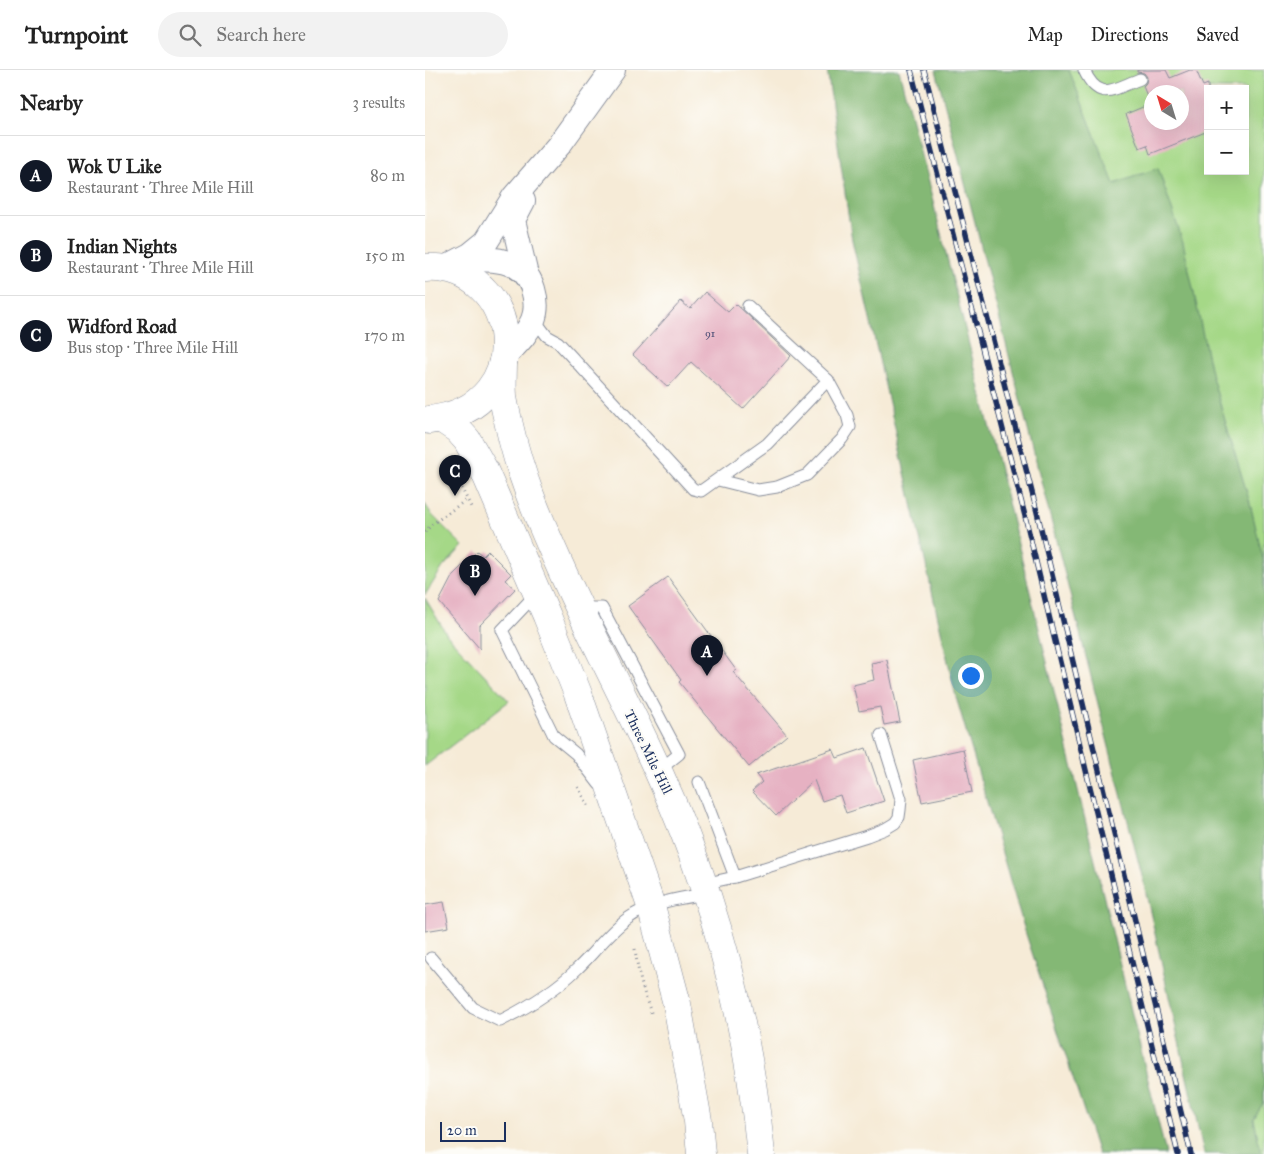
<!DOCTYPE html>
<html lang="en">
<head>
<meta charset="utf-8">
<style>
	:root { --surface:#fff; --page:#f2f2f2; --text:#222; --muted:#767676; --line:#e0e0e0; --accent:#111827 }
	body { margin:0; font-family:"IM FELL Great Primer",serif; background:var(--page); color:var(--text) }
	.controls { position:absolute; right:15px; top:15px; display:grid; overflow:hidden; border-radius:0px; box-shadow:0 5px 20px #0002 }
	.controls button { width:45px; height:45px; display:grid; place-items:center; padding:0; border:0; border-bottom:1px solid var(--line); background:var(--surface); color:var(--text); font:25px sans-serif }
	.compass { position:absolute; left:719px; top:15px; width:45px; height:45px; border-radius:50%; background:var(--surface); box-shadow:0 5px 20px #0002; rotate:322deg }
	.scale { position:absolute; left:15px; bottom:12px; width:66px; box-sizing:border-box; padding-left:5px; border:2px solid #1b2f5e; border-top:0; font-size:14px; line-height:18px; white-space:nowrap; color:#1b2f5e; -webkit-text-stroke:4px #fdfcf7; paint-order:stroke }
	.you { position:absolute; left:545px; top:605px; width:18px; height:18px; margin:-12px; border:4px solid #fff; border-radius:50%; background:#1a73e8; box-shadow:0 0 0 8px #1a73e833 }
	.badge { display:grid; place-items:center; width:32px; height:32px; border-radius:50%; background:var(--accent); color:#fff; font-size:16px; font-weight:700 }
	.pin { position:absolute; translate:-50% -41px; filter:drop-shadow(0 1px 2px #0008) }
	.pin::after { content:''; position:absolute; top:26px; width:18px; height:15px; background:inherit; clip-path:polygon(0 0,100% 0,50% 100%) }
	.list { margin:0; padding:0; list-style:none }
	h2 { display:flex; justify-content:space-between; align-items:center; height:65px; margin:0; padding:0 20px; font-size:21px }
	h2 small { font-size:16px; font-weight:400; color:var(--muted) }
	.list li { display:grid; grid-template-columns:32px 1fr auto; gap:15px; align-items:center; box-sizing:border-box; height:80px; padding:0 20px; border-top:1px solid var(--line) }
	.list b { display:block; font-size:19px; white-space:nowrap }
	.list p { margin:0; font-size:16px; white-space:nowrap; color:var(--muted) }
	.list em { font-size:16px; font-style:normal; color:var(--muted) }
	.icon { flex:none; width:28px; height:28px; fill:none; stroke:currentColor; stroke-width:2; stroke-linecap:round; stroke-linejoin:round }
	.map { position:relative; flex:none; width:839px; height:1084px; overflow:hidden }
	header { display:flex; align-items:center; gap:30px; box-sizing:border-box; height:70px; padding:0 25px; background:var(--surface); border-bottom:1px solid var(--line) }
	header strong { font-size:24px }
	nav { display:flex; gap:28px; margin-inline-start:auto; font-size:18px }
	.search { width:350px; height:45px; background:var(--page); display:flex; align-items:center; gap:12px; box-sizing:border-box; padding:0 18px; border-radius:28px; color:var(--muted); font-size:19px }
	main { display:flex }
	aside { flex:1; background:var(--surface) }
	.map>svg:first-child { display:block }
	.green { fill:#a5d887; stroke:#608472; fill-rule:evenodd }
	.forest { fill:#84b874; stroke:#507469 }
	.building { fill:#e6b1c2; fill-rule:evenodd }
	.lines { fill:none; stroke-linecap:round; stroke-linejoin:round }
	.lane-casing { stroke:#888d9a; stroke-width:13 }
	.street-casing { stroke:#888d9a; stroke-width:26 }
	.highway-casing { stroke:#888d9a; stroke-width:29 }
	.path { stroke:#888d9a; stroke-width:3; stroke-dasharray:1 4; stroke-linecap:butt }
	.lane { stroke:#fff; stroke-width:11 }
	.street { stroke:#fff; stroke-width:24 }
	.highway { stroke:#fff; stroke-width:28 }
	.rail-casing { stroke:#1b2f5e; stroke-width:5.5 }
	.rail { stroke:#fdfcf7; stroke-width:4; stroke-dasharray:11; stroke-linecap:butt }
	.labels { text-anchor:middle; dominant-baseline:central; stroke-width:4.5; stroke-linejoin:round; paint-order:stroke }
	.number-label { font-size:11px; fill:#4e5077 }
	.street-label { font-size:14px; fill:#1b2f5e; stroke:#fdfcf7 }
</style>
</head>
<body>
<header>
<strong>Turnpoint</strong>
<div class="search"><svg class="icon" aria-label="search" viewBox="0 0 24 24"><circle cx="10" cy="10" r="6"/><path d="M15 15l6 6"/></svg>Search here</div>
<nav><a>Map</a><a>Directions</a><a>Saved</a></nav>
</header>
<main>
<aside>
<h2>Nearby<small>3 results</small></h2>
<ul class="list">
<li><span class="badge">A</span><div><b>Wok U Like</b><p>Restaurant · Three Mile Hill</p></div><em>80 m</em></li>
<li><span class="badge">B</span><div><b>Indian Nights</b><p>Restaurant · Three Mile Hill</p></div><em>150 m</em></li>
<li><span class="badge">C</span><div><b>Widford Road</b><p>Bus stop · Three Mile Hill</p></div><em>170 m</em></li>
</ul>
</aside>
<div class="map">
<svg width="839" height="1084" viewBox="0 0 839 1084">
	<rect width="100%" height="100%" fill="#fdfcf7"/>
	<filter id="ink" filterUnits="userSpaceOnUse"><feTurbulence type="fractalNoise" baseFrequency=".02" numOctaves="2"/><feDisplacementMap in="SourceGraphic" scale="10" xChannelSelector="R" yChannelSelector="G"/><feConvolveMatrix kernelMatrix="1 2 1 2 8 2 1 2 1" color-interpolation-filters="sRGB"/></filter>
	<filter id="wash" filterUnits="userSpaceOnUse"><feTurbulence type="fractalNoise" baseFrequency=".0096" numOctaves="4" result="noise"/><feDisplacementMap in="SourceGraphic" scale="20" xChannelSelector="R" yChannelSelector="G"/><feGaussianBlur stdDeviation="1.12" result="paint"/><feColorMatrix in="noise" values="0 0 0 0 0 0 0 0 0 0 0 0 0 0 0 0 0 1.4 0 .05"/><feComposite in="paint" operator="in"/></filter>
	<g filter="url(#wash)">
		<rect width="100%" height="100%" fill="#f6ebd7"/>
		<g class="green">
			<path d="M 542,0 L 839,0 L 839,1084 L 813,1084 ZM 783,19 L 820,19 L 820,101 L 783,101 ZM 726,22 L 756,22 L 756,52 L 726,52 Z"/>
			<polygon points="0,434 7,445 38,476 18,497 0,525"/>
			<polygon points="0,528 22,565 84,631 0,696"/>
		</g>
		<g class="forest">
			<path d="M 402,0 L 474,0 C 568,360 653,723 741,1084 L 673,1084 L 600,861 L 531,627 L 427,170 Z"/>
			<polygon points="511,0 644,0 689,114 733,98 758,172 787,307 825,433 839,493 839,1031 829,1049 836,1084 779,1084 718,810"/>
		</g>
		<g id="blocks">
			<g class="building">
				<path d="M 712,0 L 741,0 L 745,8 L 765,0 L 771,0 L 778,16 L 783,14 L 783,61 L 725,84 L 722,75 L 714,78 L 701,44 L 725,34 L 718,16 L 721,13 L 722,7 L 719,3 L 712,2 ZM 726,22 L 756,22 L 756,52 L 726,52 Z"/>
				<polygon points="280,222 303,242 311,234 366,286 318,339 266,292 243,317 208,285 256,231 265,239"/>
				<polygon points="52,481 58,486 63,481 86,504 80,510 90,519 55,555 55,579 14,532 28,505"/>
				<polygon points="243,507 311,600 308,602 362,665 324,697 254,612 256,610 203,536"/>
				<polygon points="462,590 475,652 459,655 455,637 434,641 428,615 449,610 446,593"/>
				<polygon points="441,678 459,731 421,743 415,725 397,731 389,710 351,746 327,721 337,712 331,705 408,679 412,688"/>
				<polygon points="538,679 547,722 497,732 488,690"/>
				<polygon points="19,832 24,857 0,861 0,835"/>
			</g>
		</g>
	</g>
	<g filter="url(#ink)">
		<use href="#blocks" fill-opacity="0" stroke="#888d9a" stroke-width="1"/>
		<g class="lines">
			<g class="lane-casing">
				<g id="lane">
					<path d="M 659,0 C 674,33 688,19 715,9"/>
					<polyline points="109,249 122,266 133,272 268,419 276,421 342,374 403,310 323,236"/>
					<polyline points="293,410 333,420 352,417 382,405 417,369 425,357 422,345 403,310"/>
					<polyline points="112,523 77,560 129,666 151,684 174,714"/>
					<polyline points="155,538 177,538 254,684 233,701"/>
					<polyline points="274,712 310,807"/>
					<polyline points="278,814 310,807 442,766 460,759 470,753 474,747 475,740 476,729 456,665"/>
					<path d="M 6,888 L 48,938 L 75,951 C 103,937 130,921 153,898 C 170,882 183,863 202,849 C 224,833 254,828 281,824"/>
				</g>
			</g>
			<g class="street-casing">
				<g id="street">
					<polyline points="98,131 88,150 101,205"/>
					<path d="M 36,190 C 64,188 99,187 108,219 C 111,229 112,240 108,250 C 102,265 90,275 79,287"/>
					<polyline points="18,199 45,185 61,172 89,127 134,75 188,0"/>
				</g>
			</g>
			<g class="highway-casing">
				<g id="highway">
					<path d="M 0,198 C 95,192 116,338 4,350"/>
					<path d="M 78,292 C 78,303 77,315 78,326 C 79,336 82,345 84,355 C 95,405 113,447 134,494 C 165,564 202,632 234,703 C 289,823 323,953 336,1084"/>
					<polyline points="17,349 32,359 42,370 59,400 122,546 153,624 180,702 226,836 252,934 273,1051 276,1084"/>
				</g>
			</g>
			<g class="path">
				<polyline points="23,391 46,437"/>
				<polyline points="0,462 6,455 41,430"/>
				<polyline points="153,717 164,737"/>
				<path d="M 210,879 C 213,902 218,923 227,945"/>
			</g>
			<use href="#lane" class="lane"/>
			<use href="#street" class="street"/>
			<use href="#highway" class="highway"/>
			<g class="rail-casing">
				<g id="rail">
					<polyline points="486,0 600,446 753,1084"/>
					<polyline points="499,0 612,442 766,1084"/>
				</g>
			</g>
			<use href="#rail" class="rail"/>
		</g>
	</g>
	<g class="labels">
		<g class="number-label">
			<text x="285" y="263">91</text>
		</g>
		<g class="street-label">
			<text transform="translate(223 682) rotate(64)">Three Mile Hill</text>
		</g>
	</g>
</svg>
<div class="controls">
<button>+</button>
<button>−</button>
</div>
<svg class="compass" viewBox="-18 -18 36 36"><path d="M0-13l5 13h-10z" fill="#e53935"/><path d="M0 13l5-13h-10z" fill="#767676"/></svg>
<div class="scale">20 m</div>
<div class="you"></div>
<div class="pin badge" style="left:282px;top:606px">A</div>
<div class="pin badge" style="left:50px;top:526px">B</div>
<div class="pin badge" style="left:30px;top:426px">C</div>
</div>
</main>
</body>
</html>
